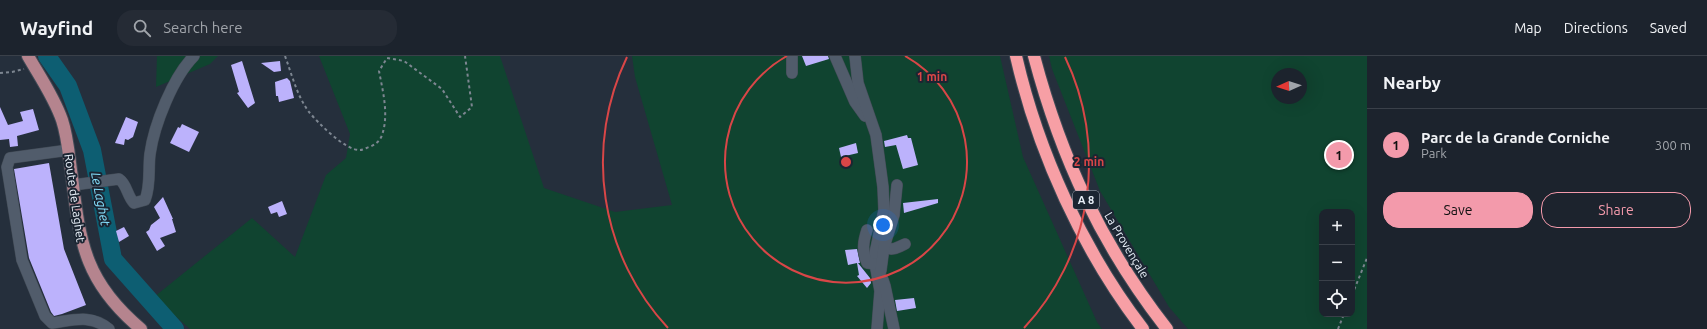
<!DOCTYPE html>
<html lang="en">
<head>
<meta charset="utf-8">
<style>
	:root { --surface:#1c232d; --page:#252b35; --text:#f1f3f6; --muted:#a0a4aa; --line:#3a4049; --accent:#f39aab }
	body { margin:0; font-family:Ubuntu,sans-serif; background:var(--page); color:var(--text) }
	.controls { position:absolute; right:12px; bottom:12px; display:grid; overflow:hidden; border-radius:8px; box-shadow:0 4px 16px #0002 }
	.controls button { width:36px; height:36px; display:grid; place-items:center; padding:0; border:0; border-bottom:1px solid var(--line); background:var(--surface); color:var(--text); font:20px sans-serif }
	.compass { position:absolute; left:1271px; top:12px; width:36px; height:36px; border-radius:50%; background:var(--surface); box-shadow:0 4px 16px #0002; rotate:267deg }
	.you { position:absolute; left:883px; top:169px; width:14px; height:14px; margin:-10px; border:3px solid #fff; border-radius:50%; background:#1a73e8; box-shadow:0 0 0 6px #1a73e833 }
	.badge { display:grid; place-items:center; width:26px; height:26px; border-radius:50%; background:var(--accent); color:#111; font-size:13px; font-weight:700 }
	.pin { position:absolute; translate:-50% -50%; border:2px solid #fff; box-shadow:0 1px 4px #0006 }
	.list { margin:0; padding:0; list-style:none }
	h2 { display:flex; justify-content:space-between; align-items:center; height:52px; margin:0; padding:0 16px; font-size:17px }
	h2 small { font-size:13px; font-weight:400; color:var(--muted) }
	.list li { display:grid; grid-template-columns:26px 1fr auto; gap:12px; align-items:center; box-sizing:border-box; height:72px; padding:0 16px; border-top:1px solid var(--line) }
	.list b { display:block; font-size:15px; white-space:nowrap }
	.list p { margin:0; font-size:13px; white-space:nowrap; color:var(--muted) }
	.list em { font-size:13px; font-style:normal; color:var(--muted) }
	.actions { display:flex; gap:8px; padding:12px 16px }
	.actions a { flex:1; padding:9px 0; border:1px solid var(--accent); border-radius:16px; text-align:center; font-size:14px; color:var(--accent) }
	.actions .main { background:var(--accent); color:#111 }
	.icon { flex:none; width:22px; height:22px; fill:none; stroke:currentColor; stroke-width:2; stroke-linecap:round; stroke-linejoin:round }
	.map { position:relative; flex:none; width:1367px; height:273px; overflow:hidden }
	header { display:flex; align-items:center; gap:24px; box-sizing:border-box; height:56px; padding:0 20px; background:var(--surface); border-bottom:1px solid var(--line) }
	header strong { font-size:19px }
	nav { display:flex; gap:22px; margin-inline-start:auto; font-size:14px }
	.search { width:280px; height:36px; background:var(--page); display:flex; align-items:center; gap:10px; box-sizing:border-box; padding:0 14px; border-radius:16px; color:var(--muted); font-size:15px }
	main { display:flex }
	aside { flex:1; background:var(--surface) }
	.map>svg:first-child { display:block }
	.green { fill:#104430; fill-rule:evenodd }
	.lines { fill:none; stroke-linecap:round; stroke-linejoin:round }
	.river { stroke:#0d5e72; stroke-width:18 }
	.building { fill:#bcb2fc }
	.minor-casing { stroke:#424b56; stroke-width:12 }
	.major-casing { stroke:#424b56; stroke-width:14 }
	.highway-casing { stroke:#424b56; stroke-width:14 }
	.path { stroke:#7d8691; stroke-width:2; stroke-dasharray:3 3; stroke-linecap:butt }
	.minor { stroke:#515c6b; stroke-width:11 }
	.major { stroke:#b5848e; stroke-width:12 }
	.highway { stroke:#f79fa5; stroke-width:12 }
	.ring { fill:none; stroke:#d94647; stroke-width:2 }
	.labels { text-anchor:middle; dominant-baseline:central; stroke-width:4; stroke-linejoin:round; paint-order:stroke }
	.shield { fill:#1b2532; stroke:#abb3bd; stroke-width:1 }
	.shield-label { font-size:11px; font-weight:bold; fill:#e9f0f9 }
	.street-label { font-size:12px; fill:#e9f0f9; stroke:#1b2532 }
	.water-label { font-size:13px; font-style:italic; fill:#85e0fd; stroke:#1b2532 }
	.centre { fill:#d94647; stroke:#1b2532; stroke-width:2 }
	.ring-label { font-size:12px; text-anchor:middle; font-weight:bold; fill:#d94647; stroke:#1b2532; stroke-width:4; stroke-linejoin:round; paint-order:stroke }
</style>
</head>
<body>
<header>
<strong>Wayfind</strong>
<div class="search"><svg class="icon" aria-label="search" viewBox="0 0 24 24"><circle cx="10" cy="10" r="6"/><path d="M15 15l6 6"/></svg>Search here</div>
<nav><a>Map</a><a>Directions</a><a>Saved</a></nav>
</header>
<main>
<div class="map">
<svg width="1367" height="273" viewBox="0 0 1367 273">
	<rect width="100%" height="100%" fill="#252f3c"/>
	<g class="green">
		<polygon points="157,0 218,0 210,8 156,31"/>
		<polygon points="319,0 500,0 544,132 615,156 672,149 635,21 632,0 1000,0 1023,101 1097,266 1102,273 190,273 154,241 252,162 295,201 326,119 346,102 350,78"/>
		<path d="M 1049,0 L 1367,0 L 1367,273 L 1188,273 L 1169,251 L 1100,135 L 1052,13 ZM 1277,18 L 1301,18 L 1301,42 L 1277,42 ZM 1322,156 L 1352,156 L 1352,258 L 1322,258 Z"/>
	</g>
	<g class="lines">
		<polyline class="river" points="47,0 68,30 92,94 113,203 175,273"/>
	</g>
	<g class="building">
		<polygon points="802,0 828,0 829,3 806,10"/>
		<polygon points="242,5 255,47 248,52 237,37 239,36 231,9"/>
		<polygon points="280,5 281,15 274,16 261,7"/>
		<polygon points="287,22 290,25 294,42 279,46 278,40 276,40 275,26"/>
		<polygon points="0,51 8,69 23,65 20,56 33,53 39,74 17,80 18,90 10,91 9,83 0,84"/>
		<polygon points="126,61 138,66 133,81 128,84 125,83 124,89 115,87"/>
		<polygon points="182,68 199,76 189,96 170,87 178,71 180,72"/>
		<polygon points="907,79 908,82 911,82 918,109 903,113 896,89 885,91 884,85"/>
		<polygon points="856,87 858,97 841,101 839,92"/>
		<polygon points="49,107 64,193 86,249 62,258 54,260 51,256 29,202 14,113"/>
		<polygon points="163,141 173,163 172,163 176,176 160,182 165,190 157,195 146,176 149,174 151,169 160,162 154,151"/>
		<polygon points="938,143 938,147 904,157 903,147"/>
		<polygon points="282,145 287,158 279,161 277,156 271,158 268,151"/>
		<polygon points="124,171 129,180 119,186 116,175"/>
		<polygon points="857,193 860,207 858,207 870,222 871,227 867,232 857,220 859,219 857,207 848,209 845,194"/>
		<polygon points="914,242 916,252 897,255 895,244"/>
	</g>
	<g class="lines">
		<g class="minor-casing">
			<g id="minor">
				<polyline points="792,0 792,17"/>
				<polyline points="835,0 855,46 865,60"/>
				<polyline points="855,0 858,27 876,79 883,131 884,154 875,197 875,208 880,235 877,273"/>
				<path d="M 69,94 L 10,102 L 7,111 L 22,204 L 45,260 L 52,267 C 74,264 91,258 109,273"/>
				<path d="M 73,129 L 119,123 C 127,128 127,140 134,147 L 145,144 C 151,129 148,114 150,98 C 154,69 173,21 194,0"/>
				<path d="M 867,174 C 863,186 862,195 867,207 L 875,208"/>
				<path d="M 884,191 C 892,195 897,192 905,188"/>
				<polyline points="894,273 885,230 883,224 879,221 881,214 884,191 894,159 897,129"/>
			</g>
		</g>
		<g class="major-casing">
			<path id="major" d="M 28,0 C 40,21 54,41 62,64 C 68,82 69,102 72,121 C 80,189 86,227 141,273"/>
		</g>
		<g class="highway-casing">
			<g id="highway">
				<path d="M 1016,0 C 1038,96 1083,195 1143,273"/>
				<path d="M 1034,0 C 1061,102 1102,190 1167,273"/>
			</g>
		</g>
		<g class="path">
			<path d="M 285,0 C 292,19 297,40 309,56 C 318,67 346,95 360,94 C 363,94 366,92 369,91 C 375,89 380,85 382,79 C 389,59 383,36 379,15 L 387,2 L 404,5 L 442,33 L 460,61 L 472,51 L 465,0"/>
			<polyline points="0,17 12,16 24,13"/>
			<polyline points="1352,239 1367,202"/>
			<polyline points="1338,273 1344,258"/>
		</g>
		<use href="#minor" class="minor"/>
		<use href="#major" class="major"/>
		<use href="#highway" class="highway"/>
	</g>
	<g class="ring">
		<path d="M905 0A121 121 0 1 1 787 0"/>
		<path d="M668 272A243 243 0 0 1 627 1M1065 1A243 243 0 0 1 1024 272"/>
	</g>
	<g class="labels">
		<rect class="shield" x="1073" y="135" width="26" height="18" rx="3"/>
		<g class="shield-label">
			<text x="1086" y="144">A 8</text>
		</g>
		<g class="street-label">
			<text transform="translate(75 142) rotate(82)">Route de Laghet</text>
			<text transform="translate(1127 189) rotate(59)">La Provençale</text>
		</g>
		<g class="water-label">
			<text transform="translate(101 143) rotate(79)">Le Laghet</text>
		</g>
	</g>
	<circle cx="846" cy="106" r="6" class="centre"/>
	<g class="ring-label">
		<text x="932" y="25">1 min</text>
		<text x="1089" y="110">2 min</text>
	</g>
</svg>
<div class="controls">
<button>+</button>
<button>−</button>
<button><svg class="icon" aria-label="locate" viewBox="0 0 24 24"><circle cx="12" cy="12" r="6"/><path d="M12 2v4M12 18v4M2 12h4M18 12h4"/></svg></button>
</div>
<svg class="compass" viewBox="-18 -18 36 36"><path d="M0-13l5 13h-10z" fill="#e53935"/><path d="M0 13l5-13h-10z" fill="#a0a4aa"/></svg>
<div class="you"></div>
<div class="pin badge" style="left:1339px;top:99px">1</div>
</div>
<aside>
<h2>Nearby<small></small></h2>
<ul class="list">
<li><span class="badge">1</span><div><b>Parc de la Grande Corniche</b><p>Park</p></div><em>300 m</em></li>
</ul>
<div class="actions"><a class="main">Save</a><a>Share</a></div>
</aside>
</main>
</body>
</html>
